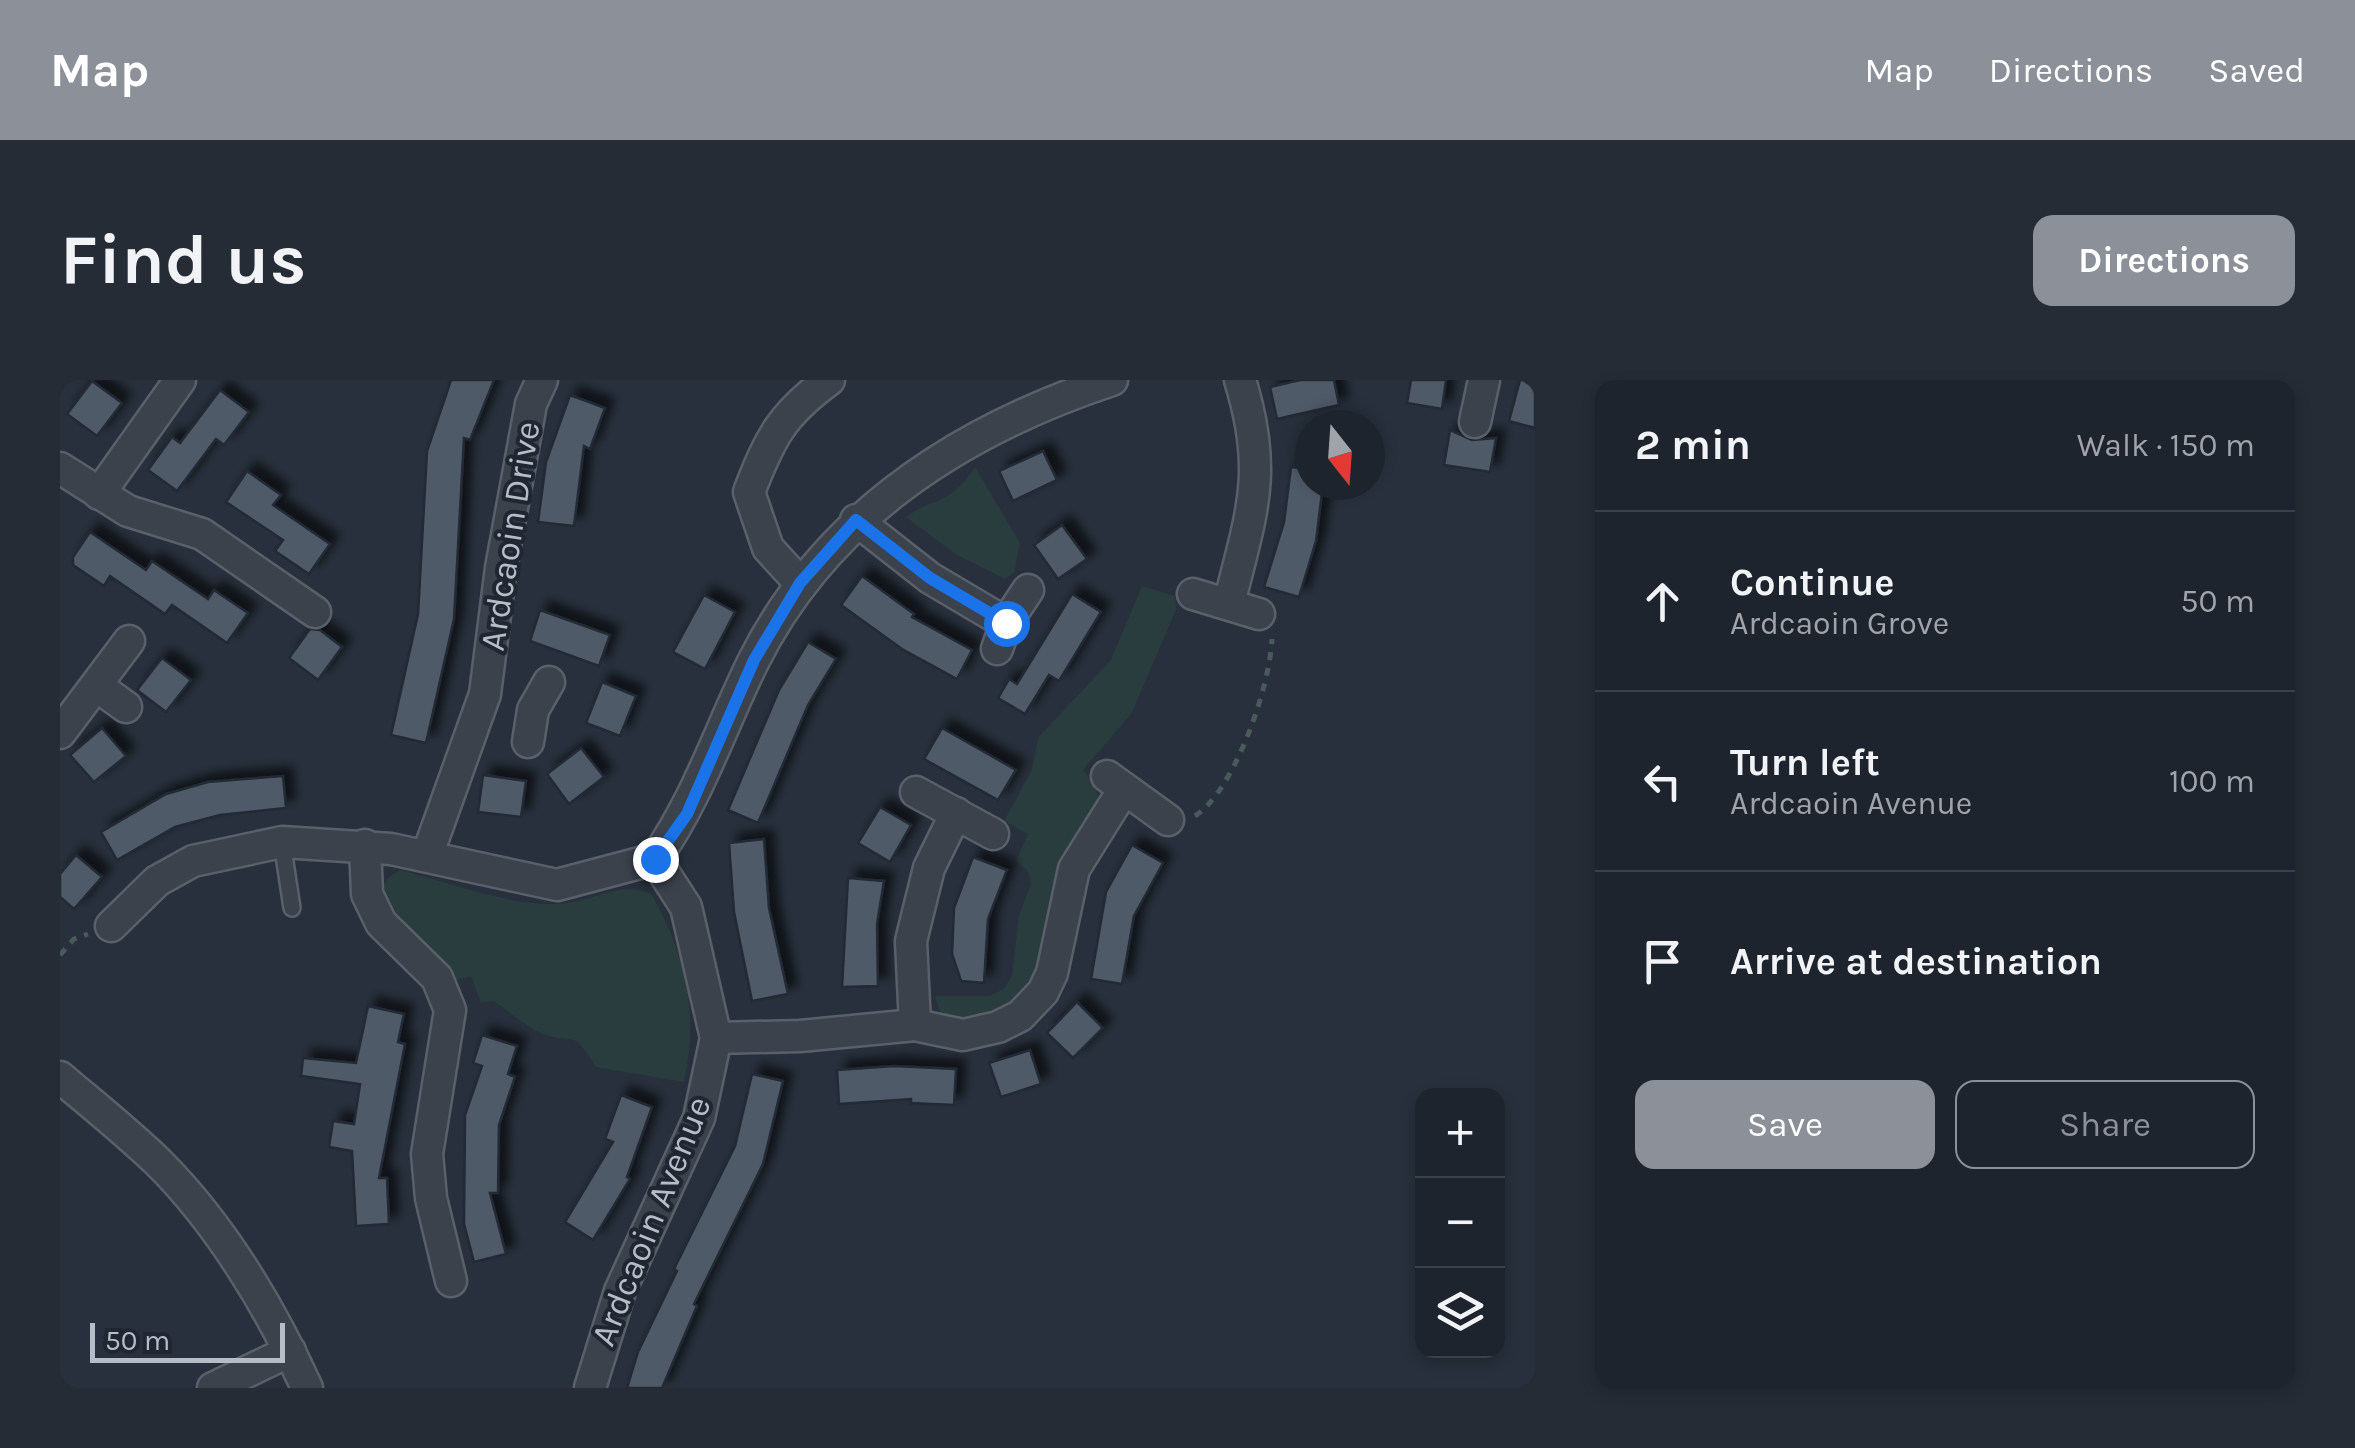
<!DOCTYPE html>
<html lang="en">
<head>
<meta charset="utf-8">
<style>
	:root { --surface:#1d242d; --page:#252c35; --text:#f1f3f6; --muted:#a0a4aa; --line:#3b4149; --accent:#8c9099 }
	body { margin:0; font-family:Karla,sans-serif; background:var(--page); color:var(--text) }
	.controls { position:absolute; right:30px; bottom:30px; display:grid; overflow:hidden; border-radius:20px; box-shadow:0 5px 15px #0003 }
	.controls button { width:90px; height:90px; display:grid; place-items:center; padding:0; border:0; border-bottom:2px solid var(--line); background:var(--surface); color:var(--text); font:50px sans-serif }
	.compass { position:absolute; left:1235px; top:30px; width:90px; height:90px; border-radius:50%; background:var(--surface); box-shadow:0 5px 15px #0003; rotate:163deg }
	.scale { position:absolute; left:30px; bottom:25px; width:195px; box-sizing:border-box; padding-left:10px; border:5px solid #b7bdc7; border-top:0; font-size:28px; line-height:35px; white-space:nowrap; color:#b7bdc7; -webkit-text-stroke:8px #202732; paint-order:stroke }
	.stop { position:absolute; width:30px; height:30px; margin:-22px; border:8px solid #1a73e8; border-radius:50%; background:#fff }
	.stop.end { background:#1a73e8; border-color:#fff; box-shadow:0 2px 10px #0008 }
	.list { margin:0; padding:0; list-style:none }
	h2 { display:flex; justify-content:space-between; align-items:center; height:130px; margin:0; padding:0 40px; font-size:42px }
	h2 small { font-size:32px; font-weight:400; color:var(--muted) }
	.list li { display:grid; grid-template-columns:65px 1fr auto; gap:30px; align-items:center; box-sizing:border-box; height:180px; padding:0 40px; border-top:2px solid var(--line) }
	.list b { display:block; font-size:38px; white-space:nowrap }
	.list p { margin:0; font-size:32px; white-space:nowrap; color:var(--muted) }
	.list em { font-size:32px; font-style:normal; color:var(--muted) }
	.actions { display:flex; gap:20px; padding:30px 40px }
	.actions a { flex:1; padding:22px 0; border:2px solid var(--accent); border-radius:20px; text-align:center; font-size:35px; color:var(--accent) }
	.actions .main { background:var(--accent); color:#fff }
	.icon { flex:none; width:55px; height:55px; fill:none; stroke:currentColor; stroke-width:2; stroke-linecap:round; stroke-linejoin:round }
	.map { position:relative; flex:none; width:1475px; height:1008px; overflow:hidden; border-radius:20px }
	header { display:flex; align-items:center; gap:60px; box-sizing:border-box; height:140px; padding:0 50px; background:var(--accent); color:#fff }
	header strong { font-size:48px }
	nav { display:flex; gap:55px; margin-inline-start:auto; font-size:35px }
	.intro { display:flex; align-items:center; justify-content:space-between; box-sizing:border-box; height:240px; padding:0 60px }
	h1 { margin:0; font-size:70px }
	.button { padding:25px 45px; border-radius:20px; background:var(--accent); color:#fff; font-size:35px; font-weight:700 }
	main { display:flex; gap:60px; padding:0 60px }
	aside { flex:1; background:var(--surface); border-radius:20px; box-shadow:0 5px 15px #0003 }
	.map>svg:first-child { display:block }
	.green { fill:#2a3d3e }
	.building { fill:#505a67; stroke:#222934; stroke-width:2.5; filter:url(#shadow) }
	.lines { fill:none; stroke-linecap:round; stroke-linejoin:round }
	.lane-casing { stroke:#59606a; stroke-width:20 }
	.street-casing { stroke:#59606a; stroke-width:35 }
	.path { stroke:#495a5c; stroke-width:5; stroke-dasharray:8 8; stroke-linecap:butt }
	.lane { stroke:#3b424c; stroke-width:15 }
	.street { stroke:#3b424c; stroke-width:30 }
	.route { stroke:#1a73e8; stroke-width:12 }
	.labels { text-anchor:middle; dominant-baseline:central; stroke-width:8; stroke-linejoin:round; paint-order:stroke }
	.street-label { font-size:35px; fill:#b7bdc7; stroke:#202732 }
</style>
</head>
<body>
<header>
<strong>Map</strong>
<nav><a>Map</a><a>Directions</a><a>Saved</a></nav>
</header>
<div class="intro"><h1>Find us</h1><a class="button">Directions</a></div>
<main>
<div class="map">
<svg width="1475" height="1008" viewBox="0 0 1475 1008">
	<defs>
		<filter id="shadow"><feDropShadow dx="9" dy="-9" stdDeviation="5" flood-color="#0009"/></filter>
	</defs>
	<rect width="100%" height="100%" fill="#27303c"/>
	<g class="green">
		<path d="M 915,87 L 960,163 L 954,192 L 945,199 L 897,175 L 846,137 C 877,115 889,127 915,87 Z"/>
		<path d="M 1082,206 L 1115,216 L 1116,230 L 1071,334 L 1023,390 L 1036,407 L 1038,417 C 1027,443 1011,467 1000,493 C 969,567 1002,642 883,640 L 875,616 L 929,616 L 944,609 L 952,596 L 959,535 L 971,504 L 968,491 L 956,481 L 968,454 L 944,441 L 972,390 L 978,358 L 1051,280 Z"/>
		<path d="M 340,490 C 392,503 455,529 508,523 C 538,519 561,501 591,514 C 626,574 639,635 624,702 L 536,687 C 512,646 515,666 483,654 C 466,647 449,631 434,621 L 421,623 L 411,596 L 389,602 C 367,580 287,516 340,490 Z"/>
	</g>
	<g class="building">
		<polygon points="391,0 434,0 410,60 404,58 394,239 366,363 331,355 358,234 367,71"/>
		<polygon points="1240,0 1274,0 1279,25 1217,39 1210,7"/>
		<polygon points="1351,0 1386,0 1382,29 1347,23"/>
		<polygon points="1460,0 1475,0 1475,48 1449,41"/>
		<polygon points="32,1 62,23 37,56 7,34"/>
		<polygon points="160,10 189,32 164,65 156,59 117,111 88,90 112,57 120,63"/>
		<polygon points="510,15 545,28 530,69 524,66 514,146 478,142 486,82"/>
		<polygon points="1390,50 1412,60 1436,58 1430,92 1384,85"/>
		<polygon points="983,71 997,100 953,121 939,91"/>
		<polygon points="1231,87 1250,89 1250,105 1263,105 1256,161 1239,217 1204,207 1224,142"/>
		<polygon points="187,91 221,115 213,125 270,164 249,194 215,171 223,160 166,122"/>
		<polygon points="1002,145 1027,179 998,199 974,165"/>
		<polygon points="30,152 86,190 92,181 148,219 154,210 188,233 167,263 112,225 105,234 50,196 44,206 13,185 13,177"/>
		<polygon points="802,196 854,234 852,237 912,270 897,299 842,269 781,225"/>
		<polygon points="1012,214 1041,232 999,301 989,295 965,334 938,318 949,299 957,304"/>
		<polygon points="644,215 675,232 645,289 613,272"/>
		<polygon points="480,230 550,255 539,286 470,261"/>
		<polygon points="250,249 260,250 282,267 258,300 229,278"/>
		<polygon points="748,262 776,279 748,325 698,443 668,430 719,310"/>
		<polygon points="102,278 131,300 106,332 77,310"/>
		<polygon points="542,302 576,316 560,356 526,343"/>
		<polygon points="42,348 66,376 34,402 10,375"/>
		<polygon points="882,348 956,390 938,420 864,379"/>
		<polygon points="521,368 544,397 509,424 487,394"/>
		<polygon points="423,395 466,401 461,437 418,432"/>
		<polygon points="223,396 226,428 160,435 115,447 57,480 41,452 106,414 148,402"/>
		<polygon points="820,427 851,445 830,482 798,463"/>
		<polygon points="704,459 709,528 728,614 692,621 674,532 669,463"/>
		<polygon points="1072,465 1103,483 1074,536 1062,604 1031,599 1046,512"/>
		<polygon points="16,475 42,497 14,529 0,517 0,494"/>
		<polygon points="913,477 947,490 928,539 924,603 901,601 892,574 894,528"/>
		<polygon points="788,498 824,501 817,544 818,606 782,607"/>
		<polygon points="1017,622 1043,648 1013,678 987,653"/>
		<polygon points="308,626 344,634 338,662 345,664 319,798 327,798 329,844 296,846 292,771 269,767 273,741 294,744 300,704 241,696 243,678 296,683"/>
		<polygon points="422,655 457,666 448,694 455,697 439,745 438,813 430,813 446,874 414,882 404,844 405,735 422,686 413,683"/>
		<polygon points="970,670 981,704 941,717 929,683"/>
		<polygon points="834,686 896,689 894,725 851,723 851,719 779,724 777,690"/>
		<polygon points="692,694 723,701 703,784 634,924 637,926 602,1008 567,1008 578,972 617,891 614,889 675,766"/>
		<polygon points="561,715 592,727 567,797 570,799 533,860 505,842 553,762 545,759"/>
	</g>
	<g class="lines">
		<g class="lane-casing">
			<polyline id="lane" points="222,462 232,528"/>
		</g>
		<g class="street-casing">
			<g id="street">
				<polyline points="1415,42 1424,0"/>
				<polyline points="0,88 68,131 142,154 255,232"/>
				<polyline points="39,114 120,0"/>
				<polyline points="796,140 870,198 946,243"/>
				<path d="M 740,203 L 708,168 L 689,112 C 710,58 721,35 769,0"/>
				<polyline points="1133,214 1199,234"/>
				<path d="M 1169,224 C 1191,133 1209,94 1180,0"/>
				<polyline points="937,269 946,243 968,210"/>
				<polyline points="37,306 66,327"/>
				<polyline points="0,353 69,261"/>
				<polyline points="468,362 473,330 489,302"/>
				<polyline points="1047,396 1108,440"/>
				<polyline points="856,412 933,454"/>
				<polyline points="305,465 307,514 321,543 377,598 390,630 367,774 371,818 391,901"/>
				<polyline points="367,476 425,314 441,188 471,24 482,0"/>
				<path d="M 595,479 C 638,418 660,349 693,282 C 766,136 901,50 1052,0"/>
				<polyline points="51,546 97,501 133,481 222,462 331,469 497,505 595,479"/>
				<polyline points="855,645 851,561 869,488 896,433"/>
				<polyline points="656,658 740,656 855,645 903,655 938,647 960,636 983,612 992,593 1014,489 1064,409"/>
				<path d="M 0,697 C 33,725 68,753 99,783 C 161,845 211,929 247,1008"/>
				<polyline points="153,1008 230,971"/>
				<polyline points="530,1008 560,911 639,738 656,658 626,527 595,479"/>
			</g>
		</g>
		<g class="path">
			<path d="M 1135,436 C 1175,410 1210,306 1212,259"/>
			<polyline points="0,575 14,559 28,554"/>
		</g>
		<use href="#lane" class="lane"/>
		<use href="#street" class="street"/>
	</g>
	<g class="lines">
		<polyline class="route" points="595,479 627,434 694,280 740,203 796,140 870,198 946,243"/>
	</g>
	<g class="labels">
		<g class="street-label">
			<text transform="translate(450 156) rotate(-81)">Ardcaoin Drive</text>
			<text transform="translate(591 841) rotate(-68)">Ardcaoin Avenue</text>
		</g>
	</g>
</svg>
<div class="controls">
<button>+</button>
<button>−</button>
<button><svg class="icon" aria-label="layers" viewBox="0 0 24 24"><path d="M12 4l9 5-9 5-9-5zM3 14l9 5 9-5"/></svg></button>
</div>
<svg class="compass" viewBox="-18 -18 36 36"><path d="M0-13l5 13h-10z" fill="#e53935"/><path d="M0 13l5-13h-10z" fill="#a0a4aa"/></svg>
<div class="scale">50 m</div>
<div class="stop" style="left:946px;top:243px"></div>
<div class="stop end" style="left:595px;top:479px"></div>
</div>
<aside>
<h2>2 min<small>Walk · 150 m</small></h2>
<ul class="list">
<li><svg class="icon" aria-label="ahead" viewBox="0 0 24 24"><path d="M12 20V5M6 11l6-6 6 6"/></svg><div><b>Continue</b><p>Ardcaoin Grove</p></div><em>50 m</em></li>
<li><svg class="icon" aria-label="left" viewBox="0 0 24 24"><path d="M17 20v-9H6M10 6l-5 5 5 5"/></svg><div><b>Turn left</b><p>Ardcaoin Avenue</p></div><em>100 m</em></li>
<li><svg class="icon" aria-label="arrive" viewBox="0 0 24 24"><path d="M6 21V4h12l-3 4 3 4H6"/></svg><div><b>Arrive at destination</b></div></li>
</ul>
<div class="actions"><a class="main">Save</a><a>Share</a></div>
</aside>
</main>
</body>
</html>
